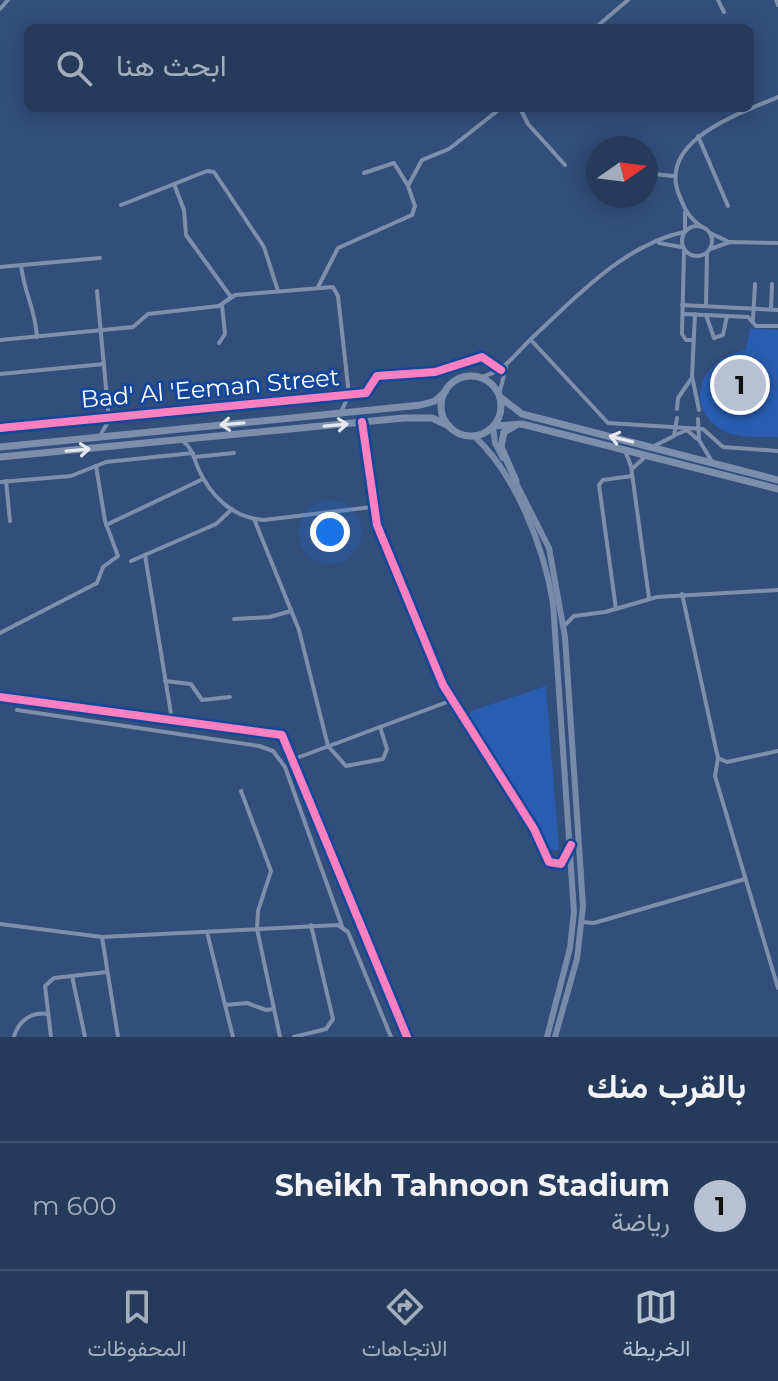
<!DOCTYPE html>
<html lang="ar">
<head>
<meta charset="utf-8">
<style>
	:root { --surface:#263a5c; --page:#2e4162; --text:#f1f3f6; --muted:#a4adbb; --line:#425472; --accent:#b7c1d1 }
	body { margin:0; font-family:Montserrat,Vazirmatn,sans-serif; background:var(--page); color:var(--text); direction:rtl }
	.compass { position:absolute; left:586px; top:136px; width:72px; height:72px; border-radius:50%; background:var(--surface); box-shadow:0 4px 20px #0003; rotate:76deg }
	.you { position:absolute; left:330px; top:532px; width:28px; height:28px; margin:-20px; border:6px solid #fff; border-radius:50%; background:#1a73e8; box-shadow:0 0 0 12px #1a73e833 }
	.badge { display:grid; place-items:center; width:52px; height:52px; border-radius:50%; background:var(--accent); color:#111; font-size:26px; font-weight:700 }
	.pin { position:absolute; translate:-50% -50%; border:4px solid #fff; box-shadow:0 2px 8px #0006 }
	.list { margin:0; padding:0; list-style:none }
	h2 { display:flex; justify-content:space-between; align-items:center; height:104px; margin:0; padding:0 32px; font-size:34px }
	h2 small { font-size:26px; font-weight:400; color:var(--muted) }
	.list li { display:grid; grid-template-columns:52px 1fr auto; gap:24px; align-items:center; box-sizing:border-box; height:128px; padding:0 32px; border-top:2px solid var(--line) }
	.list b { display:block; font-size:30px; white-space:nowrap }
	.list p { margin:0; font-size:26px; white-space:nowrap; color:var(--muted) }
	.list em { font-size:26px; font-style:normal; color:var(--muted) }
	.icon { flex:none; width:44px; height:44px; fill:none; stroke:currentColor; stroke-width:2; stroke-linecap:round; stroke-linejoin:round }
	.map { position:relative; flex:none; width:778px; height:1037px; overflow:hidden; direction:ltr }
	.search { position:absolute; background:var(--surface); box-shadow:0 4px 20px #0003; left:24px; right:24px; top:24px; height:88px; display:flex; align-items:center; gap:20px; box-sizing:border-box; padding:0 28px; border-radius:12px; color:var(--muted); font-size:30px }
	.sheet { height:232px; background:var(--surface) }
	nav { display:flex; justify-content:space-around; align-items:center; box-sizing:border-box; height:112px; border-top:2px solid var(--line); background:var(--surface); font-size:22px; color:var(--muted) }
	nav a { display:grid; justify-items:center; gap:4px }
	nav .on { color:var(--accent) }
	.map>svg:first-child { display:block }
	.green { fill:#285daf }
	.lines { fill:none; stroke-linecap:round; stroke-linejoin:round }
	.minor { stroke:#7d8fad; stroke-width:4 }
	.secondary { stroke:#788aa9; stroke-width:6 }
	.trunk { stroke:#7c8eab; stroke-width:7 }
	.cycleway-casing { stroke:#144699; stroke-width:13 }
	.cycleway { stroke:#ff80c0; stroke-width:8 }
	.oneway { stroke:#e5e8ee }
	.labels { text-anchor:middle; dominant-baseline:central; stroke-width:6; stroke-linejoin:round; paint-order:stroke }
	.street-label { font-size:24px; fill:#fff; stroke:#144699 }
</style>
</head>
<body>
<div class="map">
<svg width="778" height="1037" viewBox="0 0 778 1037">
	<rect width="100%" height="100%" fill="#324e7b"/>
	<g class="green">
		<path d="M 750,328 L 778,330 L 778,437 C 761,436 737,439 722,430 C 681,406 702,357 746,350 Z"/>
		<polygon points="546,686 559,850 548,850 468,719 471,711"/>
	</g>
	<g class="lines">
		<g class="minor">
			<polyline points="718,0 724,12"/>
			<polyline points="776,0 778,5"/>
			<polyline points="0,9 8,0"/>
			<polyline points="595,28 628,0"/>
			<polyline points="520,108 528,124 565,165"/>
			<polyline points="698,136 728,206"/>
			<polyline points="646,169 653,174 673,176"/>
			<polyline points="364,173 394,163 407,184"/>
			<polyline points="174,184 184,210 186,235 231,297"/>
			<polyline points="121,205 207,171 214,172 264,247 278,291"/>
			<circle cx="697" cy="241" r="15"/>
			<path d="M 702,227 C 690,219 685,210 680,197 C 655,141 739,114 778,97"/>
			<polyline points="685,231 685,212"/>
			<polyline points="710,233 727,241"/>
			<polyline points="659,243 681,247"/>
			<polyline points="710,249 730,242 778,243"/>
			<polyline points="684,251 682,334 686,340 693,340"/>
			<path d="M 21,265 C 24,293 35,307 37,337"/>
			<polyline points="0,267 100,258"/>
			<polyline points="318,287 338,248 412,215 415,206 408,186 422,160 449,149 501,108"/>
			<polyline points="97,291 109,420 100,436"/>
			<polyline points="682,305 778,310"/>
			<polyline points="706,306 707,253"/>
			<polyline points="771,309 772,284"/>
			<polyline points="683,314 748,317 756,326 778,326"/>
			<polyline points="695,314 692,376 699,410"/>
			<polyline points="706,315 714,338 723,335 727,316"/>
			<polyline points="753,320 755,284"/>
			<polyline points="0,340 133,327 148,314 219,306 235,295 333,287 338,296 349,395 341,412"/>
			<polyline points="531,340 608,423 703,429 723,447 778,451"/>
			<polyline points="219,343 225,334 222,305"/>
			<polyline points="0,374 104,364"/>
			<path d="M 480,377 C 504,373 516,353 533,337 C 575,298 625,244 684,232"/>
			<polyline points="499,395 506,367"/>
			<polyline points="677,409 678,398 691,379"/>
			<polyline points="698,419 699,440 711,460"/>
			<polyline points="362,424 377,525 443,685 534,829 549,862 561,864 568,851"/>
			<polyline points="0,428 366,393 377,376 435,372 482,357 501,370"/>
			<polyline points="675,435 687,430 697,439"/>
			<path d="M 183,441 C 192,448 194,458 198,468 C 210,495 232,518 264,520 L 372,507"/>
			<polyline points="654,446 674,436 677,418"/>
			<polyline points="625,451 631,466 649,598"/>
			<polyline points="194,457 234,453"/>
			<polyline points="632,469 646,456"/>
			<polyline points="6,481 10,521"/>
			<polyline points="0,482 71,476 106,462 193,453"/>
			<polyline points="254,519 299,630 328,746 346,766 383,759 387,749 380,727"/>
			<polyline points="106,525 203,479"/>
			<polyline points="145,555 172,720"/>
			<polyline points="131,561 216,524 232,509"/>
			<polyline points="682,594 718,758 727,762 778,751"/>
			<polyline points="616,609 599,485 603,480 632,476"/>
			<polyline points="234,619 270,617 291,611"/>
			<polyline points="564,626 574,616 605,612 657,597 778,590"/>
			<polyline points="0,633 97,583 103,567 118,556 105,521 96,466"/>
			<polyline points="165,681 191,684 202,700 230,697"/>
			<polyline points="0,697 282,735 407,1037"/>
			<polyline points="17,710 259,746 273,751 285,767 342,926"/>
			<polyline points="718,758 715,776 778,988"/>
			<polyline points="294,759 450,701"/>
			<polyline points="241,791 271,871 258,911 257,929 280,1037"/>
			<polyline points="582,922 594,923 745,879"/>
			<polyline points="0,924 102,937 338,925 348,932 391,1037"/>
			<polyline points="207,932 233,1037"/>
			<polyline points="102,937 118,1037"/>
			<polyline points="72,976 85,1037"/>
			<polyline points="225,1005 247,1003 266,1010 274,1009"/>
			<path d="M 14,1037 C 18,1021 32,1011 48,1014"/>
			<polyline points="51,1037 45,986 54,978 107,972"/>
			<polyline points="294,1037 326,1029 333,1019 311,925"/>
		</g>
		<g class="secondary">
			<polyline points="493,427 495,443 503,458"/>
			<path d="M 474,436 C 516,474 544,548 553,603 L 574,912 L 570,948 L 547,1037"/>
			<polyline points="514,479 549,548 565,637 583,906 577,959 555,1037"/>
		</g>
		<g class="trunk">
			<circle cx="471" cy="406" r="30"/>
			<polyline points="500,397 522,414 778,480"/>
			<polyline points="495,426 522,424 778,489"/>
			<polyline points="515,426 504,432 501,447 516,481"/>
			<polyline points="0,447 421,405 435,401 445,392"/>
			<polyline points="0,457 404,418 432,418 449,426"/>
		</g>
		<g class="cycleway-casing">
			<g id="cycleway">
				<polyline points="362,422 377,525 443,685 534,829 549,862 561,864 571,845"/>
				<polyline points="0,428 366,393 377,376 435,372 482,357 501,370"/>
				<polyline points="0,697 282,735 407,1037"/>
			</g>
		</g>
		<use href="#cycleway" class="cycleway"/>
	</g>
	<defs><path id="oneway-shaft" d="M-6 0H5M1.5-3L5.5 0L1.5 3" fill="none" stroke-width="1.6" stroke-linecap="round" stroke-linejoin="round" transform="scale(2)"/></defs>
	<g class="oneway">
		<use href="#oneway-shaft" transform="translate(232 424) rotate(175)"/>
		<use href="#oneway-shaft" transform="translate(336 425) rotate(-5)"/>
		<use href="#oneway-shaft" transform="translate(621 439) rotate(-166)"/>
		<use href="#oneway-shaft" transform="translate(78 450) rotate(-5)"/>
	</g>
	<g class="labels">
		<g class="street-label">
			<text transform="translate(210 388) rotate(-5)">Bad' Al 'Eeman Street</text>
		</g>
	</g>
</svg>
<svg class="compass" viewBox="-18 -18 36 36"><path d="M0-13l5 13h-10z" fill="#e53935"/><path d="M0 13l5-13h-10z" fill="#a4adbb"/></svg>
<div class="you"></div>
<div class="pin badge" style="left:740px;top:385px">1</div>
<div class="search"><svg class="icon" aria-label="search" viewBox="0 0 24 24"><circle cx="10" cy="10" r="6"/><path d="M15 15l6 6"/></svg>ابحث هنا</div>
</div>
<section class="sheet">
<h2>بالقرب منك<small></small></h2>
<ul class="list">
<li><span class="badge">1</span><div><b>Sheikh Tahnoon Stadium</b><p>رياضة</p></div><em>600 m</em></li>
</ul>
</section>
<nav>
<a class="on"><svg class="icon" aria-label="map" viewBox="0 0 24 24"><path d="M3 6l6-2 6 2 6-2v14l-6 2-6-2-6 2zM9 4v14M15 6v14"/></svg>الخريطة</a>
<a><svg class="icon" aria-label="directions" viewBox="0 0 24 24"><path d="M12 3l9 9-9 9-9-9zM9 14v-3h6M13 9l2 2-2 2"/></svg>الاتجاهات</a>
<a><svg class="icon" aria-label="saved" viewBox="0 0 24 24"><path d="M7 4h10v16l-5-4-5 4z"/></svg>المحفوظات</a>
</nav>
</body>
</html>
